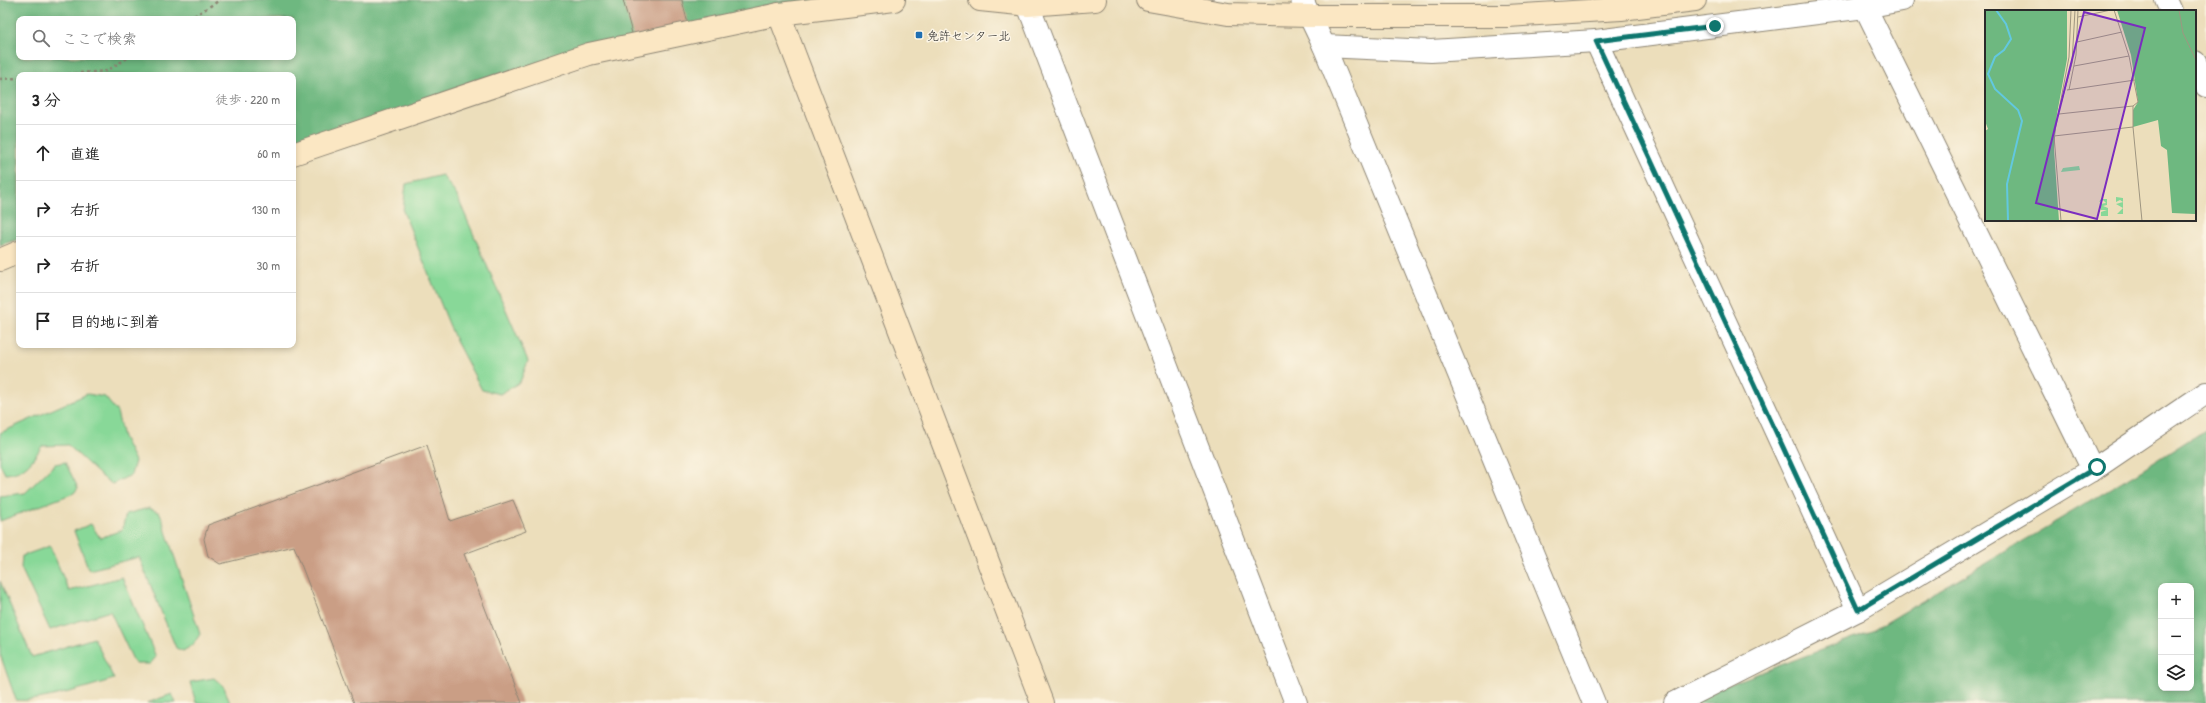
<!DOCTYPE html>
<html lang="ja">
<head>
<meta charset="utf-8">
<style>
	:root { --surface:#fff; --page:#f6f6f6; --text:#222; --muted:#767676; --line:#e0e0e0 }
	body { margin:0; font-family:"Patrick Hand","Klee One",sans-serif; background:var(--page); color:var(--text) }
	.controls { position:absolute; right:12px; bottom:12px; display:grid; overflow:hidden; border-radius:8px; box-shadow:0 2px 6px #0003 }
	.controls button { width:36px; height:36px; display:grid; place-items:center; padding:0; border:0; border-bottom:1px solid var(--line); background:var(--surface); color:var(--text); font:20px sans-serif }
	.stop { position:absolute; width:12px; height:12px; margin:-9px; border:3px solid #0f766e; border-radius:50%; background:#fff }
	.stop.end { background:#0f766e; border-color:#fff; box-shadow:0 1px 4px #0008 }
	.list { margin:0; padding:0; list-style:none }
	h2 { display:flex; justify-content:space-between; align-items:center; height:52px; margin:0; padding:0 16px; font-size:17px }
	h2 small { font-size:13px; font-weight:400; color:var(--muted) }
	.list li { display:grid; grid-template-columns:26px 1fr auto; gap:12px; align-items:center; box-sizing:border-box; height:56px; padding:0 16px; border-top:1px solid var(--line) }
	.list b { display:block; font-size:15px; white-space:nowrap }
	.list em { font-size:13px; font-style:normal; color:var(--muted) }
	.icon { flex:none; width:22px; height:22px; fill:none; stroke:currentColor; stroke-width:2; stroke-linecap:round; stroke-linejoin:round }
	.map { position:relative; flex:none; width:2206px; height:703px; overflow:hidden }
	.search { position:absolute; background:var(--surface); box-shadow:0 2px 6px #0003; left:16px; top:16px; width:280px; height:44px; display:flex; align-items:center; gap:10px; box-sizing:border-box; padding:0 14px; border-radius:8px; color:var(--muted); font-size:15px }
	.panel { position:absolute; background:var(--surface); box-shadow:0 2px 6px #0003; left:16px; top:72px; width:280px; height:276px; border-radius:8px }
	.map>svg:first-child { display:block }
	.green { fill:#88d898; stroke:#5a8262 }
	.forest { fill:#6eb880; stroke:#4c7256; fill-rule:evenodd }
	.building { fill:#ca9e85 }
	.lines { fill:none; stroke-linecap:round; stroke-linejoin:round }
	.street-casing { stroke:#8c8473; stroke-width:24 }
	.secondary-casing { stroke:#8c8473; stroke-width:24 }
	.path { stroke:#8c8473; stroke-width:2.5; stroke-dasharray:3 3; stroke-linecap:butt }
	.street { stroke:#fff; stroke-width:22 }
	.secondary { stroke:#fbe7c3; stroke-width:22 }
	.route { stroke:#0f766e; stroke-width:5 }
	.poi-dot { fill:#1f6fb2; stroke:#fcf5e5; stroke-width:1.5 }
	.labels { text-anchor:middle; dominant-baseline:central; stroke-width:3; stroke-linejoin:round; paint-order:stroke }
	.poi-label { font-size:12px; fill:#2b2b2b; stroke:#fcf5e5; text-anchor:start }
	.inset-river { fill:none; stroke:#62c8df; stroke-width:2 }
	.inset-road { fill:none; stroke:#9f9681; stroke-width:1 }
	.view { fill:#7b2cbf; fill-opacity:0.15; stroke:#7b2cbf; stroke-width:2 }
	.inset-edge { fill:none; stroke:#2b2b2b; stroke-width:2 }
</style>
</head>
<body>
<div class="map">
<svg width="2206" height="703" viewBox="0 0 2206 703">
	<rect width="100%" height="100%" fill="#fcf5e5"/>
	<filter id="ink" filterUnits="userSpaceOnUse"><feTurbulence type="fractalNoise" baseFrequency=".025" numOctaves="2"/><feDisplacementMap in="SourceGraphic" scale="8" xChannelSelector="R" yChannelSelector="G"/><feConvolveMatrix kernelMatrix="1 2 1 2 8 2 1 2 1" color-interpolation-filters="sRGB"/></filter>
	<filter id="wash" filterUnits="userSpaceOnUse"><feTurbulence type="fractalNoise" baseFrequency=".012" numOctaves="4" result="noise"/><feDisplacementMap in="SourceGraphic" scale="16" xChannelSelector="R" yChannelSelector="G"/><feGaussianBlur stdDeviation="0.9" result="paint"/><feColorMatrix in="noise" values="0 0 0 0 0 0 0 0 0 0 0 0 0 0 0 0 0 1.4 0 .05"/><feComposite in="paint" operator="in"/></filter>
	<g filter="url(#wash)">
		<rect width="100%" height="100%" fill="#ecdebb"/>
		<g class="green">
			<polygon points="442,175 457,196 528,361 520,382 500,394 482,390 456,341 403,211 406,184"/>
			<path d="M 87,394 L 105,397 L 117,412 L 123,437 L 135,461 L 131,475 L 112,484 L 100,475 L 68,445 L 42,446 C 32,461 25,473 5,474 L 0,464 L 0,433 Z"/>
			<polygon points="65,462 78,488 74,493 0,521 0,496 25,493 55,464"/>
			<polygon points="149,508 160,513 200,634 193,645 183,651 176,648 139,557 89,570 74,531 91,524 100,538 122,530 126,514"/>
			<polygon points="50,546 69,591 122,577 156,657 150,664 135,664 110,611 50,630 21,568 22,556"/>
			<path d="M 0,581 L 32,657 L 94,638 L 114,679 C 91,686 37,703 16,700 L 0,654 Z"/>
			<polygon points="214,678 224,687 230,703 196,703 190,682"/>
			<polygon points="172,694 176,703 147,703"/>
		</g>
		<g class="forest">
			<path d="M 0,0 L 902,0 L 643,42 L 293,153 L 293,75 L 19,75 L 19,239 L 0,245 ZM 19,19 L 293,19 L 293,57 L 19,57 Z"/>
			<path d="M 2206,429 L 2206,703 L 1679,703 L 1872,631 L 2139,472 ZM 2161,586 L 2191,586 L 2191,688 L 2161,688 Z"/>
		</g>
		<g id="blocks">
			<g class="building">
				<polygon points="623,0 682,0 688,24 633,37"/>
				<polygon points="427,445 450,521 513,500 526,531 464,554 522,703 354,703 294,546 220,564 208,556 204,539 208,525"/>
			</g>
		</g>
	</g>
	<g filter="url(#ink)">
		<use href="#blocks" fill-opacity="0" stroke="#8c8473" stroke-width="1"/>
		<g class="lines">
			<g class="street-casing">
				<g id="street">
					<polyline points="1302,0 1324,46 1594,703"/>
					<polyline points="2166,0 2171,11"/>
					<polyline points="1028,5 1296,703"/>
					<polyline points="1865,7 2093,470"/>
					<polyline points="1596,41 1858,610"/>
					<polyline points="1324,46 1431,51 1596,41 1865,7 1902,0"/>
					<polyline points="2195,62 2206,86"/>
					<polyline points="1675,703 1858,610 2097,467 2206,393"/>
				</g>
			</g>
			<g class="secondary-casing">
				<g id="secondary">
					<polyline points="980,0 1028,5 1095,0"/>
					<polyline points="1148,0 1228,14 1310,16 1508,16 1621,9 1695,0"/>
					<polyline points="779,14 1042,703"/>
					<polyline points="293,154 589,54 779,14 894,0"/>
					<polyline points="0,260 19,252"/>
				</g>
			</g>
			<g class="path">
				<polyline points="189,19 220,0"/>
				<polyline points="56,75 106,71 129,57"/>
				<polyline points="0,79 19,78"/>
			</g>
			<use href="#street" class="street"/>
			<use href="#secondary" class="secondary"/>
		</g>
	</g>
	<g class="lines" filter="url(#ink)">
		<polyline class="route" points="1715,26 1596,41 1858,610 2097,467"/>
	</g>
	<rect class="poi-dot" x="915" y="31" width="8" height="8" rx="2"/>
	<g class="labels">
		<g class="poi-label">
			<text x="927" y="35">免許センター北</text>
		</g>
	</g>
	<g transform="translate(1985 10)">
		<rect width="211" height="211" fill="#ecdebb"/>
		<path d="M 94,156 L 95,160 L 76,162 L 78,158 ZM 131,187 L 138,188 L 138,204 L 132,204 L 138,198 L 131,194 L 138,192 L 135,190 L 131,192 ZM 116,189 L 122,189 L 122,195 L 118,196 L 123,198 L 123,206 L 116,206 L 116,202 L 122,200 L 116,200 L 115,194 L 121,193 L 118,190 L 114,192 Z" fill="#88d898"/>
		<path d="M 0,0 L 82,0 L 82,49 L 72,104 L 69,139 L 74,211 L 0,211 L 0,121 L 3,119 L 0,111 ZM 132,0 L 211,0 L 211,211 L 210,204 L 187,203 L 182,140 L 176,136 L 173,110 L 148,117 L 148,100 L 153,92 L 146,45 Z" fill="#6eb880"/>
		<path class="inset-river" d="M 11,0 L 21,14 L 26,29 L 19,40 L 10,47 L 3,64 L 10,79 L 33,100 L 37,111 L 22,174 L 23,211"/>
		<path class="inset-road" d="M 129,0 L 144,46 L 153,92 L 148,96 L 148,117 L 157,211M 194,0 L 198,23 L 211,50M 93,7 L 126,0M 92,32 L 137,22M 89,56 L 144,46M 82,80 L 150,70M 84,80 L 91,45 L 93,0M 76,94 L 87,53 L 90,0M 74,104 L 148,96M 69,126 L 148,117M 76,211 L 69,126 L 84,47 L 86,0"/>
		<path class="view" d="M 99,2 L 160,18 L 112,209 L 51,193 Z"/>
		<rect width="211" height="211" class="inset-edge"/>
	</g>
</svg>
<div class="controls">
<button>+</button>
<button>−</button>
<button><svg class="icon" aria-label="layers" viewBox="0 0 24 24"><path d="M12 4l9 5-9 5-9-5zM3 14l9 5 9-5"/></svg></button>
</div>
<div class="stop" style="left:2097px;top:467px"></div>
<div class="stop end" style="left:1715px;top:26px"></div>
<div class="search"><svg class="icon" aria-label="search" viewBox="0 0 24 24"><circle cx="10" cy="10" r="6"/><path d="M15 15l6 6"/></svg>ここで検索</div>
<section class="panel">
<h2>3 分<small>徒歩 · 220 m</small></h2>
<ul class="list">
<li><svg class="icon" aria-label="ahead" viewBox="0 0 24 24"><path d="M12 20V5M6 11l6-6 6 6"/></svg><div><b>直進</b></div><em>60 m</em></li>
<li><svg class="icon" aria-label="right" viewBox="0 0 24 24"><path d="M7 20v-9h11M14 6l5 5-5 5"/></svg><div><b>右折</b></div><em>130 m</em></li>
<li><svg class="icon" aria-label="right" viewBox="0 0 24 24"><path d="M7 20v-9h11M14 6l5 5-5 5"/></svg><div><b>右折</b></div><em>30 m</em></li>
<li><svg class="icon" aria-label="arrive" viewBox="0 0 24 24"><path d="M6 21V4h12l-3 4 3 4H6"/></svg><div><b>目的地に到着</b></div></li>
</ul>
</section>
</div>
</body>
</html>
